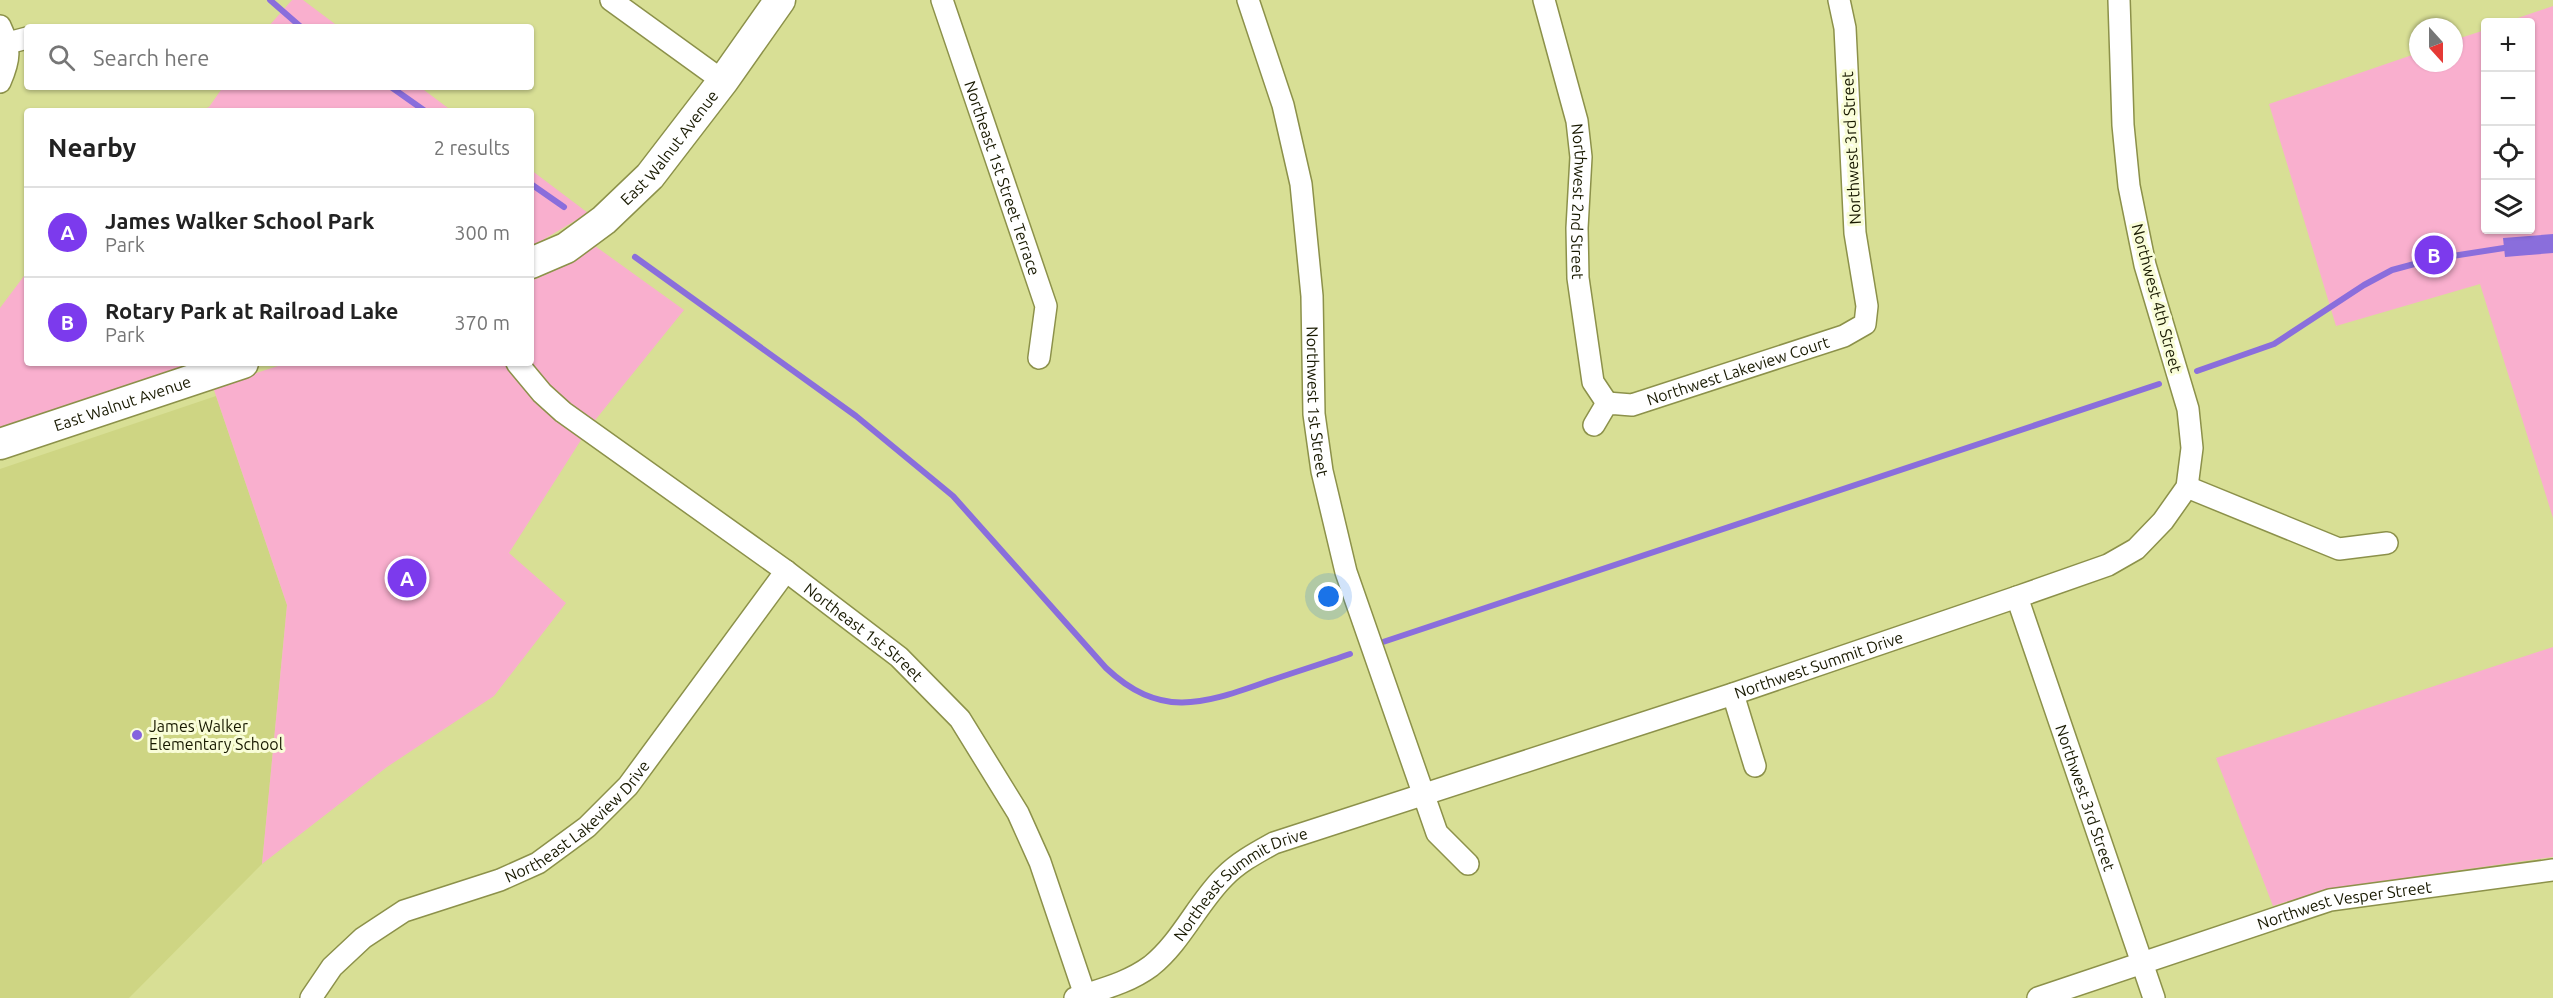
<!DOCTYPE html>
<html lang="en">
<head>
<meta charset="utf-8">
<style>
	:root { --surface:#fff; --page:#f6f6f6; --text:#222; --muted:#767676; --line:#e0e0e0; --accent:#7c3aed }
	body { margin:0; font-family:Ubuntu,sans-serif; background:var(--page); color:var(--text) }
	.controls { position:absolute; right:18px; top:18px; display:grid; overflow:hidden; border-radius:6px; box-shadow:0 2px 4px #0004 }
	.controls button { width:54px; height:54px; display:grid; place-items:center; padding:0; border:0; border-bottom:2px solid var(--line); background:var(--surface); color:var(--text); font:30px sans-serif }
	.compass { position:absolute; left:2409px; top:18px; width:54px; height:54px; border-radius:50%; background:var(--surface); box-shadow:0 2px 4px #0004; rotate:159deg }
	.you { position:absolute; left:1329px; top:597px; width:21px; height:21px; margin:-15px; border:4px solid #fff; border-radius:50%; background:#1a73e8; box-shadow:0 0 0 9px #1a73e833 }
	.badge { display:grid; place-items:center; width:39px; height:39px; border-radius:50%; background:var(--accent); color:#fff; font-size:20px; font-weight:700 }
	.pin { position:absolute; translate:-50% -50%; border:3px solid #fff; box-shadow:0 2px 6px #0006 }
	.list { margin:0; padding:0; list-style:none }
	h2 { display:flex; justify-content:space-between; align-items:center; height:78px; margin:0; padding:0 24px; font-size:26px }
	h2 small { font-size:20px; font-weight:400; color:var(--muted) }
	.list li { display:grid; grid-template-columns:39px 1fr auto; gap:18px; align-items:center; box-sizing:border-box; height:90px; padding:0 24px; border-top:2px solid var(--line) }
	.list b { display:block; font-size:22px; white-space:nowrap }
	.list p { margin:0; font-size:20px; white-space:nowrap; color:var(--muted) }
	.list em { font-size:20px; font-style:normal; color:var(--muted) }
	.icon { flex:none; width:33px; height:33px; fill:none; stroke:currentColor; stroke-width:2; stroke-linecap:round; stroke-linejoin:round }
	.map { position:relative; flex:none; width:2553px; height:998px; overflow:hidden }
	.search { position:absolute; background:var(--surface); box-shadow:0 2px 4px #0004; left:24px; top:24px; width:510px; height:66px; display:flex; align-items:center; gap:15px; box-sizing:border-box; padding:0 21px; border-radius:6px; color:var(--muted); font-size:22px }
	.panel { position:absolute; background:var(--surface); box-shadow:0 2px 4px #0004; left:24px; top:108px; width:510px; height:258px; border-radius:6px }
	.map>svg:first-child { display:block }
	.built { fill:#ced583 }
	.green { fill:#f9afce }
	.water { fill:#8a6edc }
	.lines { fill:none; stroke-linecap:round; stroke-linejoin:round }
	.stream { stroke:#8a6edc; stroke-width:6 }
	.street-casing { stroke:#8c914a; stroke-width:24 }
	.secondary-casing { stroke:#8c914a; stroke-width:33 }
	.street { stroke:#fff; stroke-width:21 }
	.secondary { stroke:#fff; stroke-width:30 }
	.poi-dot { fill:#8563de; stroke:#f9fdd8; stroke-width:2 }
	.labels { text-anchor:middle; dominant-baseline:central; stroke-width:6; stroke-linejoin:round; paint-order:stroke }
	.street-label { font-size:16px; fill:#181900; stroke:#f9fdd8 }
	.poi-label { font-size:16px; fill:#181900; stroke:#f9fdd8; text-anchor:start }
</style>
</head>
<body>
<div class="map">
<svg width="2553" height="998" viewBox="0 0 2553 998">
	<rect width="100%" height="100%" fill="#d8df95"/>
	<polygon class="built" points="216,396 287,605 262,864 129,998 0,998 0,469"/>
	<g class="green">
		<polygon points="292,0 303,0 339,27 268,27"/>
		<polygon points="2553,6 2553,518 2480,284 2336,326 2269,104 2418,53 2418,63 2454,63 2454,40 2485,30 2486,230 2530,230 2530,22 2506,22"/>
		<polygon points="223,87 420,87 452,111 198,111 209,107"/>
		<polygon points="531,170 588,213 531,247"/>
		<polygon points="595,246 684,310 588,429 509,553 566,603 494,696 387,767 262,864 287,605 213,387 287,363 531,363 531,281 574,262"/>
		<polygon points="27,272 27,363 210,363 0,431 0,308"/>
		<polygon points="2553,647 2553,857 2328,889 2273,906 2216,758"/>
	</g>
	<polygon class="water" points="2553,234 2553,253 2505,257 2503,238"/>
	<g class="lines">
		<g class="stream">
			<polyline points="270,0 301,27"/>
			<polyline points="391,87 425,111"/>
			<polyline points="531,184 564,207"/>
			<path d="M 635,257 L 856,416 L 953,496 L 1106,668 C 1159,718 1201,705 1263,683 C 1292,673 1321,664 1350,654"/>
			<polyline points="2197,371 2274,344 2364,285 2392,270 2433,259 2504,248"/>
			<polyline points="1383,642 2159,384"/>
		</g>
		<g class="street-casing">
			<g id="street">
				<polyline points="611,0 723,81"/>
				<path id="s1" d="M 942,0 L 1046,306 L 1039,358"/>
				<path id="s2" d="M 1248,0 L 1283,105 L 1301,184 L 1312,296 L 1314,414 L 1322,471 L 1346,572 L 1437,833 L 1468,864"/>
				<path id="s3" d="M 1544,0 L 1577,121 L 1581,157 L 1577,228 L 1578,278 L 1593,382 L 1607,403"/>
				<path d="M 0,26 C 11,49 10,59 0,82"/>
				<polyline points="8,43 27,38"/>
				<path id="s4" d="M 517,363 L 542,393 L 563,412 L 786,571 L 899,657 L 960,719 L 1018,813 L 1040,862 L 1086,998"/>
				<path id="s5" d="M 1594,425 L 1607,403 L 1632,405 L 1844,336 L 1865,324 L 1867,306 L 1855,233 L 1845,28 L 1839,0"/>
				<polyline points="2187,487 2339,549 2387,543"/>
				<path id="s6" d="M 2017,597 L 2154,998"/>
				<polyline points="1733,694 1755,766"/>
				<path id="s7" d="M 311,998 L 332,967 L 363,938 L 404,911 L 500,880 L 538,863 L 587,827 L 628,786 L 786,571"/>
				<path id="s8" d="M 1075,998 C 1102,989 1128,983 1151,966 C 1181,942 1197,904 1224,877 C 1239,862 1256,853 1274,843 L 1733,694 L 2017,597 L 2108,565 L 2136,549 L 2163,521 L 2187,487 L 2192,448 L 2188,409 L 2145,265 L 2129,186 L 2123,125 L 2119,0"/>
				<path id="s9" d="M 2038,998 L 2330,900 L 2553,870"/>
			</g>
		</g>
		<g class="secondary-casing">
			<g id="secondary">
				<path id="s10" d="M 531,263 L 566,248 L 604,220 L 650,176 L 723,81 L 780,0"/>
				<path id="s11" d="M 0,444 L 243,363"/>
			</g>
		</g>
		<use href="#street" class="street"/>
		<use href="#secondary" class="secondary"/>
	</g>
	<circle class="poi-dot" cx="137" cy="735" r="6"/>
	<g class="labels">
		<g class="street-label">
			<text stroke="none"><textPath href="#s10" startOffset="183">East Walnut Avenue</textPath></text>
			<text transform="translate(1851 148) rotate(-93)">Northwest 3rd Street</text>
			<text stroke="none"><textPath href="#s1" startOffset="188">Northeast 1st Street Terrace</textPath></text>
			<text stroke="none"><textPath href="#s3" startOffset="206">Northwest 2nd Street</textPath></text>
			<text transform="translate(2157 298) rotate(75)">Northwest 4th Street</text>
			<text stroke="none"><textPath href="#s5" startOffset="162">Northwest Lakeview Court</textPath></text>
			<text stroke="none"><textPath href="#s2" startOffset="410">Northwest 1st Street</textPath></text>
			<text stroke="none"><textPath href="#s11" startOffset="129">East Walnut Avenue</textPath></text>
			<text stroke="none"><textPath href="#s4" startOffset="440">Northeast 1st Street</textPath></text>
			<text stroke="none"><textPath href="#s8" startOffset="832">Northwest Summit Drive</textPath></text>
			<text stroke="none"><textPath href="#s6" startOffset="212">Northwest 3rd Street</textPath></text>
			<text stroke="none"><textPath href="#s7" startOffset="328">Northeast Lakeview Drive</textPath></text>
			<text stroke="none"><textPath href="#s8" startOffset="207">Northeast Summit Drive</textPath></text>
			<text stroke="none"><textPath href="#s9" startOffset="321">Northwest Vesper Street</textPath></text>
		</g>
		<g class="poi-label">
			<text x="149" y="726">James Walker<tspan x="149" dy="18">Elementary School</tspan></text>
		</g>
	</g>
</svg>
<div class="controls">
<button>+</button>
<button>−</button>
<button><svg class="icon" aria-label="locate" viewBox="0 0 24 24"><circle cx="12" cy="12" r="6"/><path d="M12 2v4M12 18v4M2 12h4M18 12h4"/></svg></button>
<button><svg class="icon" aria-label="layers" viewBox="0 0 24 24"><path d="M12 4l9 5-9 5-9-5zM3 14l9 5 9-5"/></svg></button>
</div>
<svg class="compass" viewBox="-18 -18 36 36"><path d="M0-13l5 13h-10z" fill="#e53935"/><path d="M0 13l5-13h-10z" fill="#767676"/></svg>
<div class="you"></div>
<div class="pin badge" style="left:407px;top:578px">A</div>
<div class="pin badge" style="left:2434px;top:255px">B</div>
<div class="search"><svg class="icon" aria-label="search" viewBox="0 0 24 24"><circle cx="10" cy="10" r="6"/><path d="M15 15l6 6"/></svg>Search here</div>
<section class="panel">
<h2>Nearby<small>2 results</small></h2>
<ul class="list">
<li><span class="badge">A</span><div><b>James Walker School Park</b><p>Park</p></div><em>300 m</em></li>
<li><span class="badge">B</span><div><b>Rotary Park at Railroad Lake</b><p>Park</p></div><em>370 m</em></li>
</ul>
</section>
</div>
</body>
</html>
